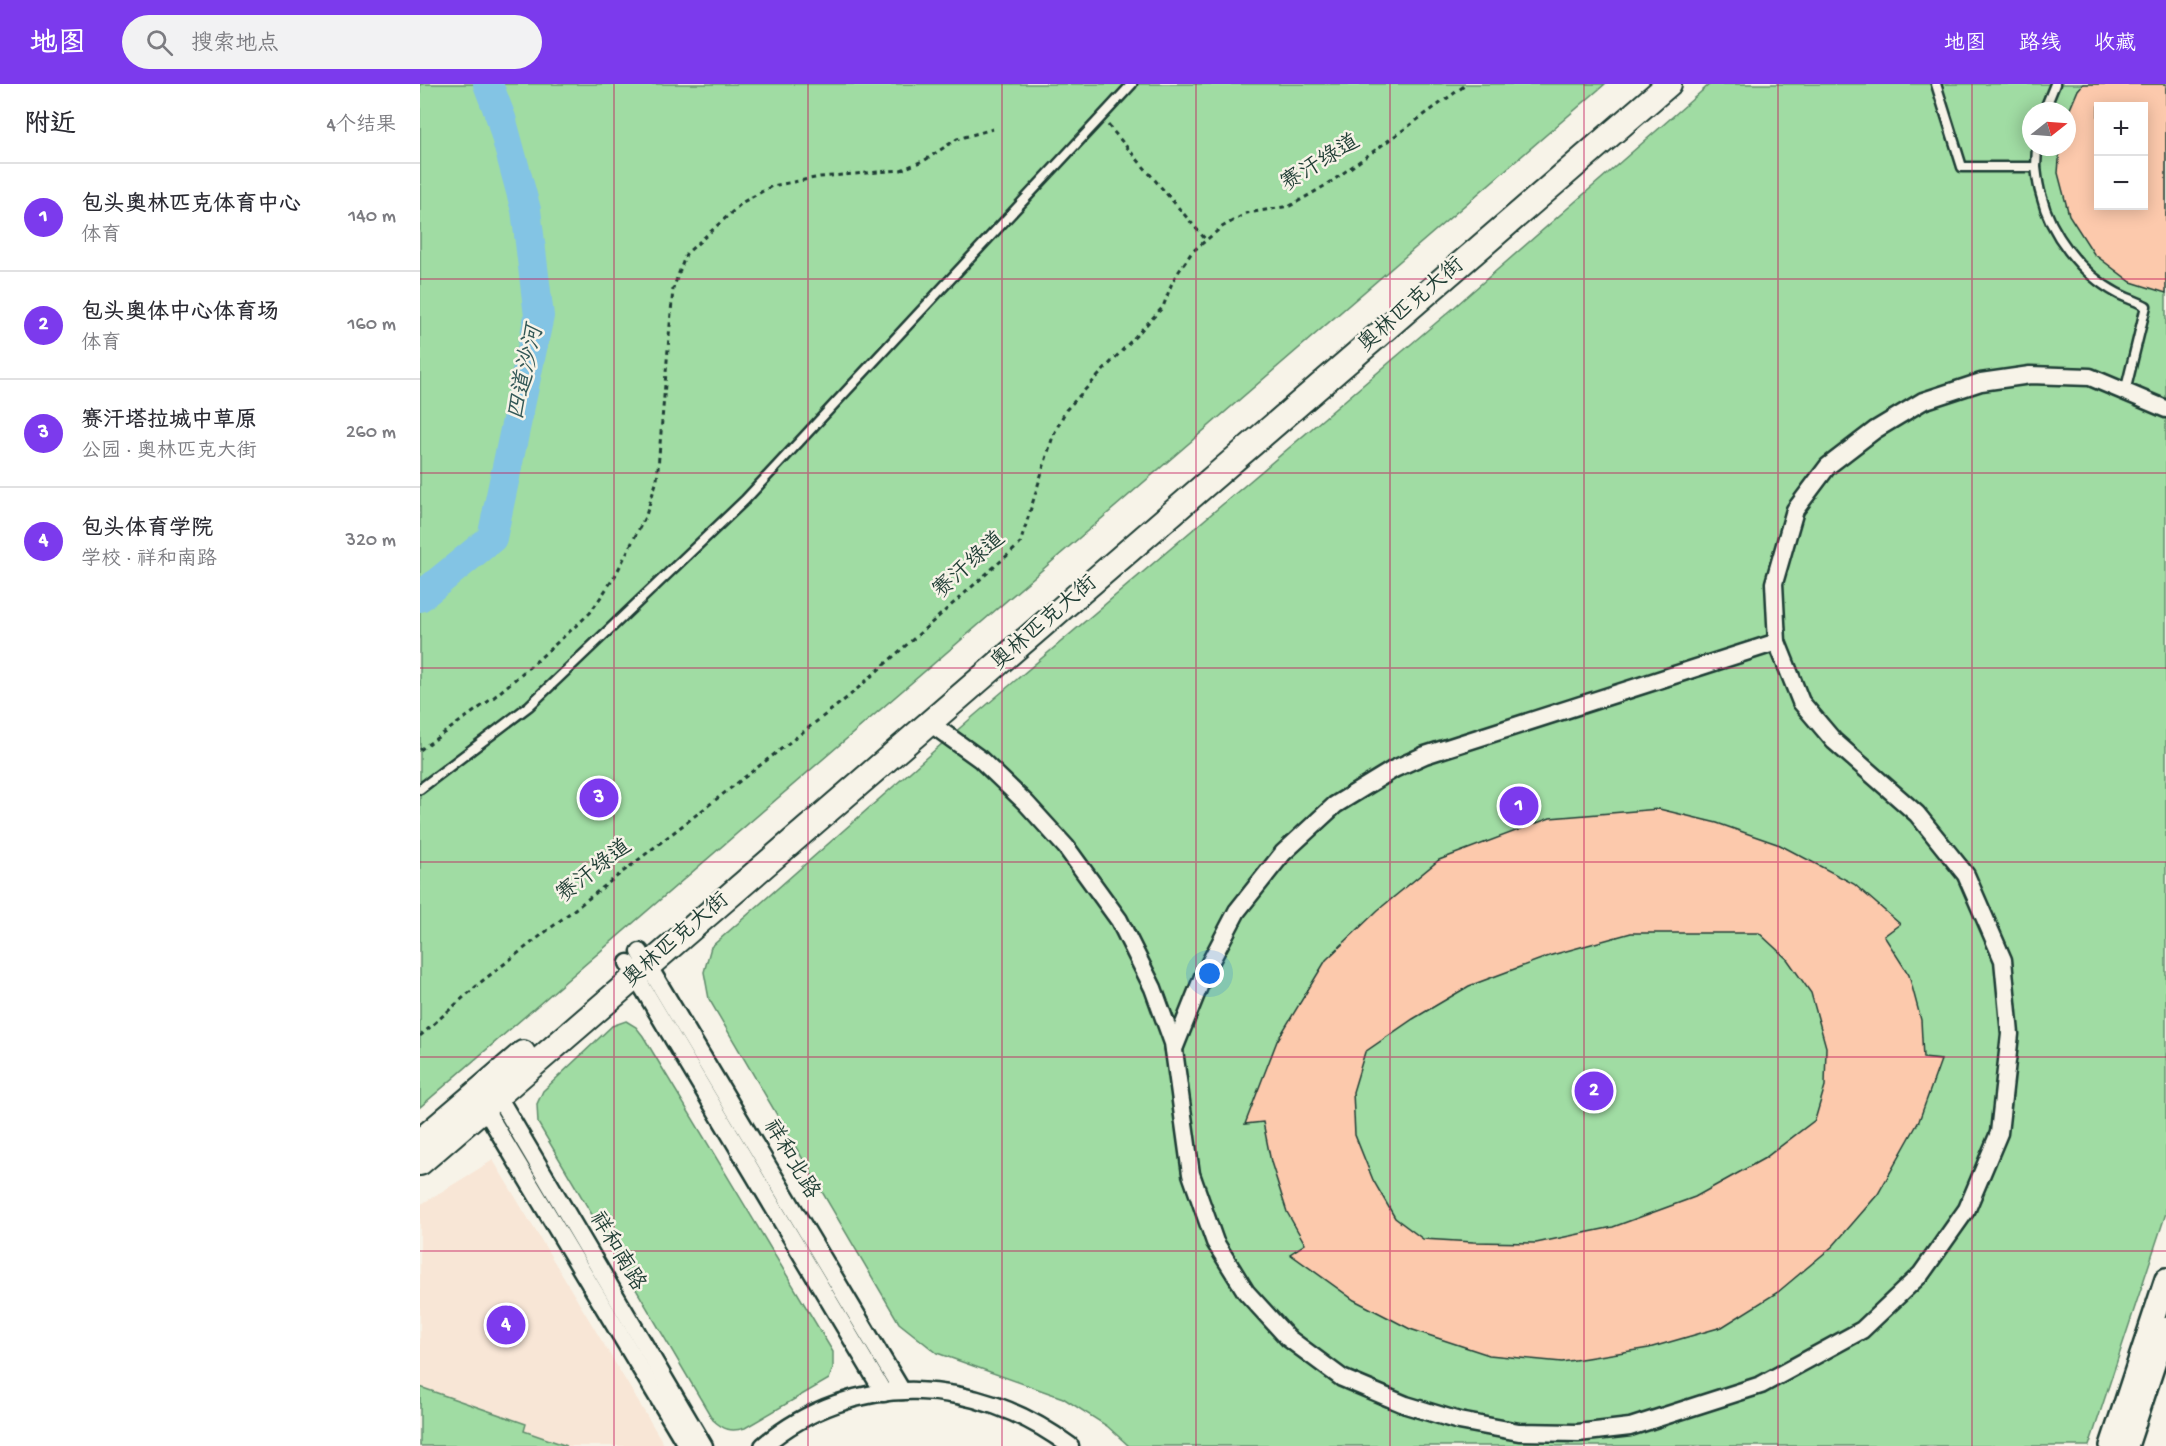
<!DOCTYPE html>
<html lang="zh">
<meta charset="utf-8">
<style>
body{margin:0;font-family:"Gochi Hand","LXGW WenKai TC",sans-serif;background:#f2f2f3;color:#2b2b33}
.controls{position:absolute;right:18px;top:18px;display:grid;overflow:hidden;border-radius:0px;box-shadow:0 3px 15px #0003}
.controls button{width:54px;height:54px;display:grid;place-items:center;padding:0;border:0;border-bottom:2px solid #e1e1e2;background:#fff;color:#2b2b33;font:30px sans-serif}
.compass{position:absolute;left:1602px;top:18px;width:54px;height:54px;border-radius:50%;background:#fff;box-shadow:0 3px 15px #0003;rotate:73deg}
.you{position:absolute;left:790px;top:890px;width:21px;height:21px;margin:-15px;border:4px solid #fff;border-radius:50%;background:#1a73e8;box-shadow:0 0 0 9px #1a73e833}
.badge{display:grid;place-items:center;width:39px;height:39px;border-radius:50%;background:#7c3aed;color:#fff;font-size:20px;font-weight:700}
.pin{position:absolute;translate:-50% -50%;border:3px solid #fff;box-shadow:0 2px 6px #0006}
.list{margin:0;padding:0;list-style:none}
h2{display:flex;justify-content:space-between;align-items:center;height:78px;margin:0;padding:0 24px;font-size:26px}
h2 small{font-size:20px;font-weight:400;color:#7c7c81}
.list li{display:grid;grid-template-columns:39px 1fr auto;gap:18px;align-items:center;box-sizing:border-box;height:108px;padding:0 24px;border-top:2px solid #e1e1e2}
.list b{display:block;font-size:22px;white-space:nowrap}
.list p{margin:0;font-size:20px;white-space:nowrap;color:#7c7c81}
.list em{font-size:20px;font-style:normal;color:#7c7c81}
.icon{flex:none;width:33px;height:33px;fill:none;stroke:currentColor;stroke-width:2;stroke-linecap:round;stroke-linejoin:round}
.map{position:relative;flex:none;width:1746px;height:1362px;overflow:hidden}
header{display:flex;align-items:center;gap:36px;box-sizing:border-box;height:84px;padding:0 30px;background:#7c3aed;color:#fff}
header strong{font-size:28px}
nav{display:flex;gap:33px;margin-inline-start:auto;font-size:21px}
.search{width:420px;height:54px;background:#f2f2f3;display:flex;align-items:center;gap:15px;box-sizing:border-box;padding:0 21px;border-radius:33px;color:#7c7c81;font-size:22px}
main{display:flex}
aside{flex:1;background:#fff}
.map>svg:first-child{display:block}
.built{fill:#f8e6d6}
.green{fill:#a0dca3;stroke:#608c6c;stroke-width:1.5;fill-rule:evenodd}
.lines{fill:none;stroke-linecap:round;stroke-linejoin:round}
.river{stroke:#83c4e4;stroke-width:30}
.building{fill:#fcc9ac;stroke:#1f3d34;stroke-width:1.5;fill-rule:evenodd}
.service-casing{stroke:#1f3d34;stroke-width:13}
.minor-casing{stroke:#1f3d34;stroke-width:21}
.tertiary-casing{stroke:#1f3d34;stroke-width:26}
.secondary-casing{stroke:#1f3d34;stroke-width:28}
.path{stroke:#1f3d34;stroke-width:3;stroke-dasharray:4.5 4.5;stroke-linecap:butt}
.service{stroke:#f7f3e8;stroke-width:8}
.minor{stroke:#f7f3e8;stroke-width:16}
.tertiary{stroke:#f7f3e8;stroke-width:21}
.secondary{stroke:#f7f3e8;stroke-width:24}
.grid{fill:none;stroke:#c2185b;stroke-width:1.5;stroke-opacity:0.55}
.labels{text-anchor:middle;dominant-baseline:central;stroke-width:5;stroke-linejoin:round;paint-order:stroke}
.street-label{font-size:22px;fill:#1f3d34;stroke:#f7f3e8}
.water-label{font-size:24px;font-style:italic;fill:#335857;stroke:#f7f3e8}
</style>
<header>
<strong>地图</strong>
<div class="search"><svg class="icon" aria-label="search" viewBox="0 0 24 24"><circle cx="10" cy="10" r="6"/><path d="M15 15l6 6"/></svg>搜索地点</div>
<nav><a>地图</a><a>路线</a><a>收藏</a></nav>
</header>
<main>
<aside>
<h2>附近<small>4个结果</small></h2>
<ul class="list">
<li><span class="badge">1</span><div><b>包头奥林匹克体育中心</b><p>体育</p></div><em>140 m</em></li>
<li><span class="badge">2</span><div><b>包头奥体中心体育场</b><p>体育</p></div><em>160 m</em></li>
<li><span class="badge">3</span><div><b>赛汗塔拉城中草原</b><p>公园 · 奥林匹克大街</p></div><em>260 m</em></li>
<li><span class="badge">4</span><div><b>包头体育学院</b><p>学校 · 祥和南路</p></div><em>320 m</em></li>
</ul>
</aside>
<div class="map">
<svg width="1746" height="1362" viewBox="0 0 1746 1362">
<rect width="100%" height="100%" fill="#f7f3e8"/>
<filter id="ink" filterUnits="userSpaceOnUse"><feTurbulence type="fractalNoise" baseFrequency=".0167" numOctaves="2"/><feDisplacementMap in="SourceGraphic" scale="12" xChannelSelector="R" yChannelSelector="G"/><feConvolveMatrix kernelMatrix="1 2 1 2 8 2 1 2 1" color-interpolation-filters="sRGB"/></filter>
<g filter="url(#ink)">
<polygon class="built" points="73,1076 245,1362 0,1362 0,1121"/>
<g class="green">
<polygon points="0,0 1185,0 0,1023"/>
<path d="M1290 0H1746V1129L1669 1362H709L687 1342 643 1314 517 1269 479 1239 289 915 284 888 291 863 549 636 1030 227ZM1678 22H1724V122H1678ZM1611 27H1647V63H1611Z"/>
<path d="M206 937 216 943 223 952 413 1268V1284L409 1295 325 1344C311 1348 304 1346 293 1336L118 1039 117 1020 123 1007 192 942Z"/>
<polygon points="0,1303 106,1340 104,1347 147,1362 0,1362"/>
</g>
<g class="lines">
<polyline class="river" points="0,513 72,454 119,232 106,126 81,34 68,0"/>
</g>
<g class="building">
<path d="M1663 0H1746V209L1711 198 1674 170 1649 131 1638 89 1640 63H1647V32L1658 6ZM1678 22H1724V122H1678Z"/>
<path d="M1239 725 1297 739 1360 761 1434 800 1480 840 1464 852 1489 891 1501 936 1503 974 1521 976 1499 1037 1458 1110 1413 1162 1358 1208 1302 1243 1229 1264 1142 1278 1069 1271 990 1245 934 1216 870 1170 885 1160 867 1128 851 1078 843 1038 825 1040 857 957 906 876 958 826 1019 776 1130 734ZM1211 849H1339L1367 875 1391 909 1406 963 1405 1002 1395 1036 1345 1074 1275 1113 1193 1143 1116 1159 1053 1158 1003 1155 975 1134 953 1096 935 1051 933 1008 945 968 993 935 1049 902 1132 871Z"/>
</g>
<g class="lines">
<defs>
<g id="service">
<polyline points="1516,0 1542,83 1616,83 1617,63"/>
<polyline points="1624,27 1635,0"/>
<path d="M1616 83C1617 92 1618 102 1621 111 1630 149 1661 190 1697 209 1706 214 1717 217 1726 222L1705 308"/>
<polyline points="0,705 109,622 325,416 712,0"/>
</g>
<g id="minor">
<polyline points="510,639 560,675 606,719 646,763 699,836 733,904 753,959 771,1090 795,1158 826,1208 868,1254 922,1294 986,1321 1039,1337 1099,1348 1158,1349 1210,1343 1341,1301 1442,1246 1501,1190 1547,1125 1579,1049 1590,950 1583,876 1546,791 1497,730 1414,657 1381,618 1357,558 1354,499 1375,426 1408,382 1455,346 1503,317 1561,298 1610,291 1670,293 1746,325"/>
<polyline points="220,868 482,1307"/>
<polyline points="208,879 464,1309"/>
<polyline points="754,965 784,890 817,827 863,769 915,721 974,685 1005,671 1357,558"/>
<polyline points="73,1004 284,1362"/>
<polyline points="59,1015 267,1362"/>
<path d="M343 1362C434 1285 557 1292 650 1362"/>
</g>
<g id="tertiary">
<polyline points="1691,1362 1746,1195"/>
<polyline points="1707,1362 1746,1244"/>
</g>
<g id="secondary">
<polyline points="0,1057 103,969"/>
<polyline points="0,1079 1249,0"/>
</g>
</defs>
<use href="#service" class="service-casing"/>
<use href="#minor" class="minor-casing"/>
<use href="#tertiary" class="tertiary-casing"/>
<use href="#secondary" class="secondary-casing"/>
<g class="path">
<polyline points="688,41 786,156"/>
<polyline points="0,666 73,614 120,574 170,529 195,492 226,431 237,396 253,205 266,170 323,118 352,102 400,93 481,86 505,76 537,55 573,45"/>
<polyline points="0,952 61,898 428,613 600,460 633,352 646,326 743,223 753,196 772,168 802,143 827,129 870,122 908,100 1047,0"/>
</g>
<use href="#service" class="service"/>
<use href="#minor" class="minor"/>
<use href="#tertiary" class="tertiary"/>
<use href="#secondary" class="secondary"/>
</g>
</g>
<path class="grid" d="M194 0V1362M388 0V1362M582 0V1362M776 0V1362M970 0V1362M1164 0V1362M1358 0V1362M1552 0V1362M0 195H1746M0 389H1746M0 584H1746M0 778H1746M0 973H1746M0 1167H1746"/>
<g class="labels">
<g class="street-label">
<text transform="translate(901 80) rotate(-32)">赛汗绿道</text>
<text transform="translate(992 222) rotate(-41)">奥林匹克大街</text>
<text transform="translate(550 482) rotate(-42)">赛汗绿道</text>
<text transform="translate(625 540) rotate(-41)">奥林匹克大街</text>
<text transform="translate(175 788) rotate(-38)">赛汗绿道</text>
<text transform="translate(257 857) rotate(-41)">奥林匹克大街</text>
<text transform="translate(370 1076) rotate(59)">祥和北路</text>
<text transform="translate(196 1168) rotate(59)">祥和南路</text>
</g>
<g class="water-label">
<text transform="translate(107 289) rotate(-78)">四道沙河</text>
</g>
</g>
</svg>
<div class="controls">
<button>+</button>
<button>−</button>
</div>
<svg class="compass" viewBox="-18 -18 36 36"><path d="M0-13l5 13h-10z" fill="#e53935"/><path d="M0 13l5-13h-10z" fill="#7c7c81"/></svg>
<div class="you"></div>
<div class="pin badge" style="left:1099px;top:722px">1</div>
<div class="pin badge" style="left:1174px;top:1007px">2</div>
<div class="pin badge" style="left:179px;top:714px">3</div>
<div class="pin badge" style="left:86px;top:1241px">4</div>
</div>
</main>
